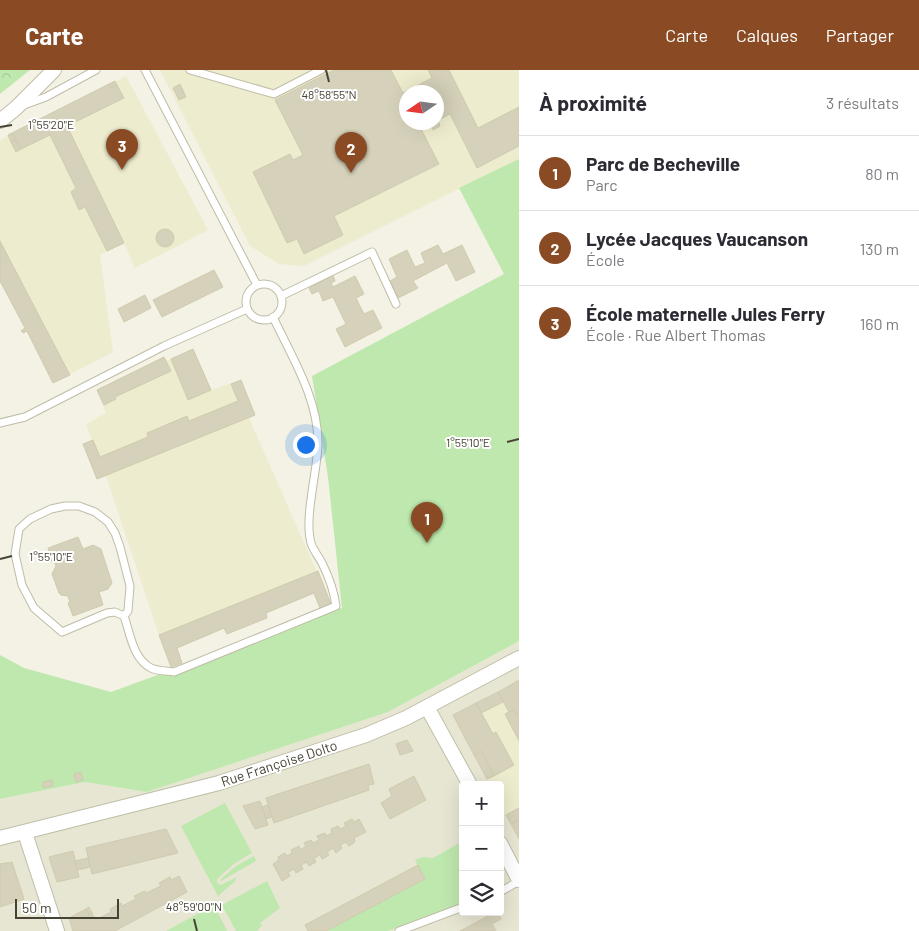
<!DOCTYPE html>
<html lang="fr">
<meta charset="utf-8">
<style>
body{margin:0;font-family:Barlow,sans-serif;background:#f7f7f7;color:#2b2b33}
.controls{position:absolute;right:15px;bottom:15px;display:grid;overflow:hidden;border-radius:5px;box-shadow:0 5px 20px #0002}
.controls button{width:45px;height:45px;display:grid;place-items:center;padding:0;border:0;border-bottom:1px solid #e1e1e2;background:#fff;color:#2b2b33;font:25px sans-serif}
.compass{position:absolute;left:399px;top:15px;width:45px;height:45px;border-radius:50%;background:#fff;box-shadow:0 5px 20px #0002;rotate:257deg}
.scale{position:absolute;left:15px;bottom:12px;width:104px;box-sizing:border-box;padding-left:5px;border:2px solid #464334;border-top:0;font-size:14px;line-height:18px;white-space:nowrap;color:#464334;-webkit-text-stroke:4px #fff;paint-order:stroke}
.you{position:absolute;left:305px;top:374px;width:18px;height:18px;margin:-12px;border:4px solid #fff;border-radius:50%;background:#1a73e8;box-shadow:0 0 0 8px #1a73e833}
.badge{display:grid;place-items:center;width:32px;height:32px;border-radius:50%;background:#8a4a23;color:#fff;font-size:16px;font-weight:700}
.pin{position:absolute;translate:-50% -41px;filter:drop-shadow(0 1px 2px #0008)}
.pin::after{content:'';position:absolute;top:26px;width:18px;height:15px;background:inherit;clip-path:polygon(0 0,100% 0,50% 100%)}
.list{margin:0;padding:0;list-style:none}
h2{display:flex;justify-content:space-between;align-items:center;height:65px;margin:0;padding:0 20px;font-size:21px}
h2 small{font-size:16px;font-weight:400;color:#7c7c81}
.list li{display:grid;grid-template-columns:32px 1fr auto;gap:15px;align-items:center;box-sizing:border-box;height:75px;padding:0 20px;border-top:1px solid #e1e1e2}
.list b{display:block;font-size:19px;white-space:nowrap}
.list p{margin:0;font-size:16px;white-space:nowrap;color:#7c7c81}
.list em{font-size:16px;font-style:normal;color:#7c7c81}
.icon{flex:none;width:28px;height:28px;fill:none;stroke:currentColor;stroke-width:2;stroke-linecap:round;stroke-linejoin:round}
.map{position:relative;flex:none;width:519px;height:861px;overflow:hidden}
header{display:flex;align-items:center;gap:30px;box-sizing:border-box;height:70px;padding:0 25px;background:#8a4a23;color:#fff}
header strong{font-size:24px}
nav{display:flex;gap:28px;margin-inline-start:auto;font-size:18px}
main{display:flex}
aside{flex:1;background:#fff}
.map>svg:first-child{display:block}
.residential{fill:#e7e6d3;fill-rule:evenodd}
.education{fill:#edecce;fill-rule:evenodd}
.green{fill:#bee8ad}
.forest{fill:url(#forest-crowns)}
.building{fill:#d5d1ba;stroke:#d0cbad}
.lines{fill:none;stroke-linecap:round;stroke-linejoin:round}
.lane-casing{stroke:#bfbda7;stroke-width:9}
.street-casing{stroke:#bfbda7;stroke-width:16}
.lane{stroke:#fff;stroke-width:7}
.street{stroke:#fff;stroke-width:14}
.ticks{fill:none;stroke:#464334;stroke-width:2}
.labels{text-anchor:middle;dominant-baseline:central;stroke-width:4;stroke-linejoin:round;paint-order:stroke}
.street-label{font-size:14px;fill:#464334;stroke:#fff}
.ticks-label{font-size:12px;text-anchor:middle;fill:#464334;stroke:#fff;stroke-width:4;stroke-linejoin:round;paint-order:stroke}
</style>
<header>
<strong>Carte</strong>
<nav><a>Carte</a><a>Calques</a><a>Partager</a></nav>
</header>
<main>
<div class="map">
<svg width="519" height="861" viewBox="0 0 519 861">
<defs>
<pattern id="forest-crowns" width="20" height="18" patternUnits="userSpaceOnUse" patternTransform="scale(1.25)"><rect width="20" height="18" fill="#bee8ad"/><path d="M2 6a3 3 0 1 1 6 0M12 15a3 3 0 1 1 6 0" fill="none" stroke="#a5c895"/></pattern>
</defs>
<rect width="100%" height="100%" fill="#f3f2e5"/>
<path class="residential" d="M519 571V861H0V729L85 712 147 722 388 642ZM463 715H500V842H463Z"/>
<g class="education">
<path d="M160 0H519V89L304 196 279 194 250 176ZM407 22H437V52H407Z"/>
<polygon points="126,6 208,160 135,198 124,173 100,185 113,282 53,313 27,262 23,263 21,261 25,258 0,211 0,70"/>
<polygon points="193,279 211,320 241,310 255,345 249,348 331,534 320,538 313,523 266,543 267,548 227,564 224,559 177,578 182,593 171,597 159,565 106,406 97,409 83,374 92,370 86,354 106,343 97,320 164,287 166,291"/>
<polygon points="519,610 519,769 500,734 500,715 490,715 453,645"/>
</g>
<g class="green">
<polygon points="519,89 519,571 388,642 147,722 85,712 0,729 0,585 24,598 111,622 342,538 328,407 312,306 504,204 459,118"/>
<polygon points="225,733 252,783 235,793 217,809 217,813 221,815 237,807 234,812 218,826 181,756"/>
<polygon points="463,771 463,835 388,861 326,861 425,809 415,790 423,787 433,788"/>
<polygon points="254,786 256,791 221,811 220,810 236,796"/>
<polygon points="267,811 280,838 260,853 262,855 257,861 236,861 222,835"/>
<polygon points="214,835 227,861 166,861"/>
</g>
<polygon class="forest" points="0,0 30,0 0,24"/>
<g class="building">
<polygon points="334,0 391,0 403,23 432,8 428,0 449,0 478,58 519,37 519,76 477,98 450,44 437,51 437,22 407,22 407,52 433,52 421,59 439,94 334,146 343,165 304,184 297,169 287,173 253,102 290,84 293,90 303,85 275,30"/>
<polygon points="115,11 117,15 111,18 109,14"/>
<polygon points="109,14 111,18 117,15 124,28 67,56 124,173 107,181 85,137 79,140 71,122 76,118 50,65 21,79 12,63"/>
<polygon points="180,14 186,27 179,30 173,18"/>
<polygon points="438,50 440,56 433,60 430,54 437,52"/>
<polygon points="12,63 16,70 11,72 8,65"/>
<polygon points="16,70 21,79 16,82 11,72"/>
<circle cx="165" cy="168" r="9"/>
<polygon points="0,171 70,305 53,313 27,261 23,263 21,261 25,258 0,211"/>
<polygon points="438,175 443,184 462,175 475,202 456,211 447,193 413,211 418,218 398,228 390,211 397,207 389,189 407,180 415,197 425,193 421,183"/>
<polygon points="214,200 223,217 162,247 153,230"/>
<polygon points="333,205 335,211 331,213 333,217 355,206 364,224 356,228 364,244 373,240 382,258 345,277 336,259 346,254 333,227 323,231 319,221 312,224 309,218"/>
<polygon points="145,225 151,238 124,252 118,239"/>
<polygon points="193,279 211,320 188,330 171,289"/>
<polygon points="164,287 171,301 115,327 116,329 104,335 97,320"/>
<polygon points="241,310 255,345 97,409 83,374 93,370 100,387 148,367 147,363 187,346 189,351 238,331 231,314"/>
<polygon points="78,467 83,479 93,475 101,479 112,513 108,519 99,522 103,535 73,546 68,533 70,532 68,526 61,525 59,523 52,504 56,496 54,491 52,492 48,478"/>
<polygon points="318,501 331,534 320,538 314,523 266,543 267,548 227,564 224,558 177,578 182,593 171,597 159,565"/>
<polygon points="519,610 519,646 518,647 514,640 509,642 498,622"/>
<polygon points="498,622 503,632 481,643 476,633"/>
<polygon points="476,633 493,664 496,662 514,695 494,706 481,681 474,685 453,645"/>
<polygon points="514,640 518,647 519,646 519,671 505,644"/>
<polygon points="407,670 413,681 400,685 396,674"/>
<polygon points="481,681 494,706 487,709 474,685"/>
<polygon points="369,694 374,714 368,715 369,720 274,753 266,728"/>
<polygon points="81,702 83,710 76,712 74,704"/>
<polygon points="414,706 426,730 390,749 381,733 392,726 389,719"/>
<polygon points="52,710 53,716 43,718 43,712"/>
<polygon points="260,731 268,755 255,759 243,736"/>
<polygon points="268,735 272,747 266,749 262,737"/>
<polygon points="519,738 519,753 518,750 511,754 506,745"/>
<polygon points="352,749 354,752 359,749 366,762 354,768 355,772 349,776 346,772 340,775 342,778 336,783 333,778 327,782 329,785 322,789 320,785 314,788 316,792 309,796 307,792 301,795 303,799 296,803 294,799 288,802 290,806 282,811 273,794 279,790 278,787 285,783 287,786 292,783 291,780 299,776 300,780 306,776 304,773 311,770 313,773 319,770 317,766 325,763 326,766 332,763 331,759 338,756 340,759 346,756 344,753"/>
<polygon points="518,750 519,753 519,769 511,754"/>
<polygon points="166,759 178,783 92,804 86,778"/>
<polygon points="73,781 79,807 57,812 49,787"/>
<polygon points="88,788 90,797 78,800 75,791"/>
<polygon points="12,792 24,829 0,837 0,794"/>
<polygon points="418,795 425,809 326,861 308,861 305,855"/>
<polygon points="179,806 187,822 115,861 73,861 69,848 86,839 91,849 94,847 96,850 111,842 110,839 121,833 122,836 136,829 134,826 145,821 146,823 161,816 159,813 170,807 171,810"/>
<polygon points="89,837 94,847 91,849 86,839"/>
<polygon points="489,842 498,842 501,849 492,854 496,861 460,861 488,846 487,844"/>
</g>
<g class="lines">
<defs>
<g id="lane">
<polyline points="145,0 257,215"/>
<polyline points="190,0 274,24 321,0"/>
<polyline points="24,35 46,27 96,0"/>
<circle cx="264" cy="232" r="18"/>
<polyline points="281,226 372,182 396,234"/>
<polyline points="0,353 25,347 164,276 247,239"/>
<path d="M124 546 128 541 130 516 120 477 115 463 108 452 95 442 79 436H65L51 439 30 449 19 459 15 484 22 515 34 538 62 562 107 543 115 542 124 546C130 563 133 589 151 598 157 601 167 601 174 602L336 536C334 521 329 507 322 493 319 487 313 480 311 473 304 448 317 403 318 375 319 330 292 287 273 247"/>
<polyline points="500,822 519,811"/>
<polyline points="399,861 463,837"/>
</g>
<g id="street">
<polyline points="0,51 16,38 54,0"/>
<polyline points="427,637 470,715"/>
<polyline points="25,763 57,861"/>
<polyline points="0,768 219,713 366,665 406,648 519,588"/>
<polyline points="500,773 519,810"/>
</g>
</defs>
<use href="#lane" class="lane-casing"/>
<use href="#street" class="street-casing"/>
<use href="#lane" class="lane"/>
<use href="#street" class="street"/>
</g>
<path class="ticks" d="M326 0 329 12M0 57 12 55M507 372 519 369M0 489 12 486M194 849 197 861"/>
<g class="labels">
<g class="street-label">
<text transform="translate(279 693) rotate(-18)">Rue Françoise Dolto</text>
</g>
</g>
<g class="ticks-label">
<text x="329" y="29">48°58'55"N</text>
<text x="51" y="59">1°55'20"E</text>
<text x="468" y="377">1°55'10"E</text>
<text x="51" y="491">1°55'10"E</text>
<text x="194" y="841">48°59'00"N</text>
</g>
</svg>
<div class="controls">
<button>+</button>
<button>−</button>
<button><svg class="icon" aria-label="layers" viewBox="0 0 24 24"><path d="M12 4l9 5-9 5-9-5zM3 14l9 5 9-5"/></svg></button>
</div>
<svg class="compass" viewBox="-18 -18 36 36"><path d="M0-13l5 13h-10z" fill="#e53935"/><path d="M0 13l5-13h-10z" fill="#7c7c81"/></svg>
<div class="scale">50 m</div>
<div class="you"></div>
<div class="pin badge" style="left:427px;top:473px">1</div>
<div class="pin badge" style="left:351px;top:103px">2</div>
<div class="pin badge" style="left:122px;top:100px">3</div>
</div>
<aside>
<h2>À proximité<small>3 résultats</small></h2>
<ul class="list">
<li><span class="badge">1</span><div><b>Parc de Becheville</b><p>Parc</p></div><em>80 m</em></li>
<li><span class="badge">2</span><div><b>Lycée Jacques Vaucanson</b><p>École</p></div><em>130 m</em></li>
<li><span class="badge">3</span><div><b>École maternelle Jules Ferry</b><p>École · Rue Albert Thomas</p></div><em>160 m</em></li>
</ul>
</aside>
</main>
